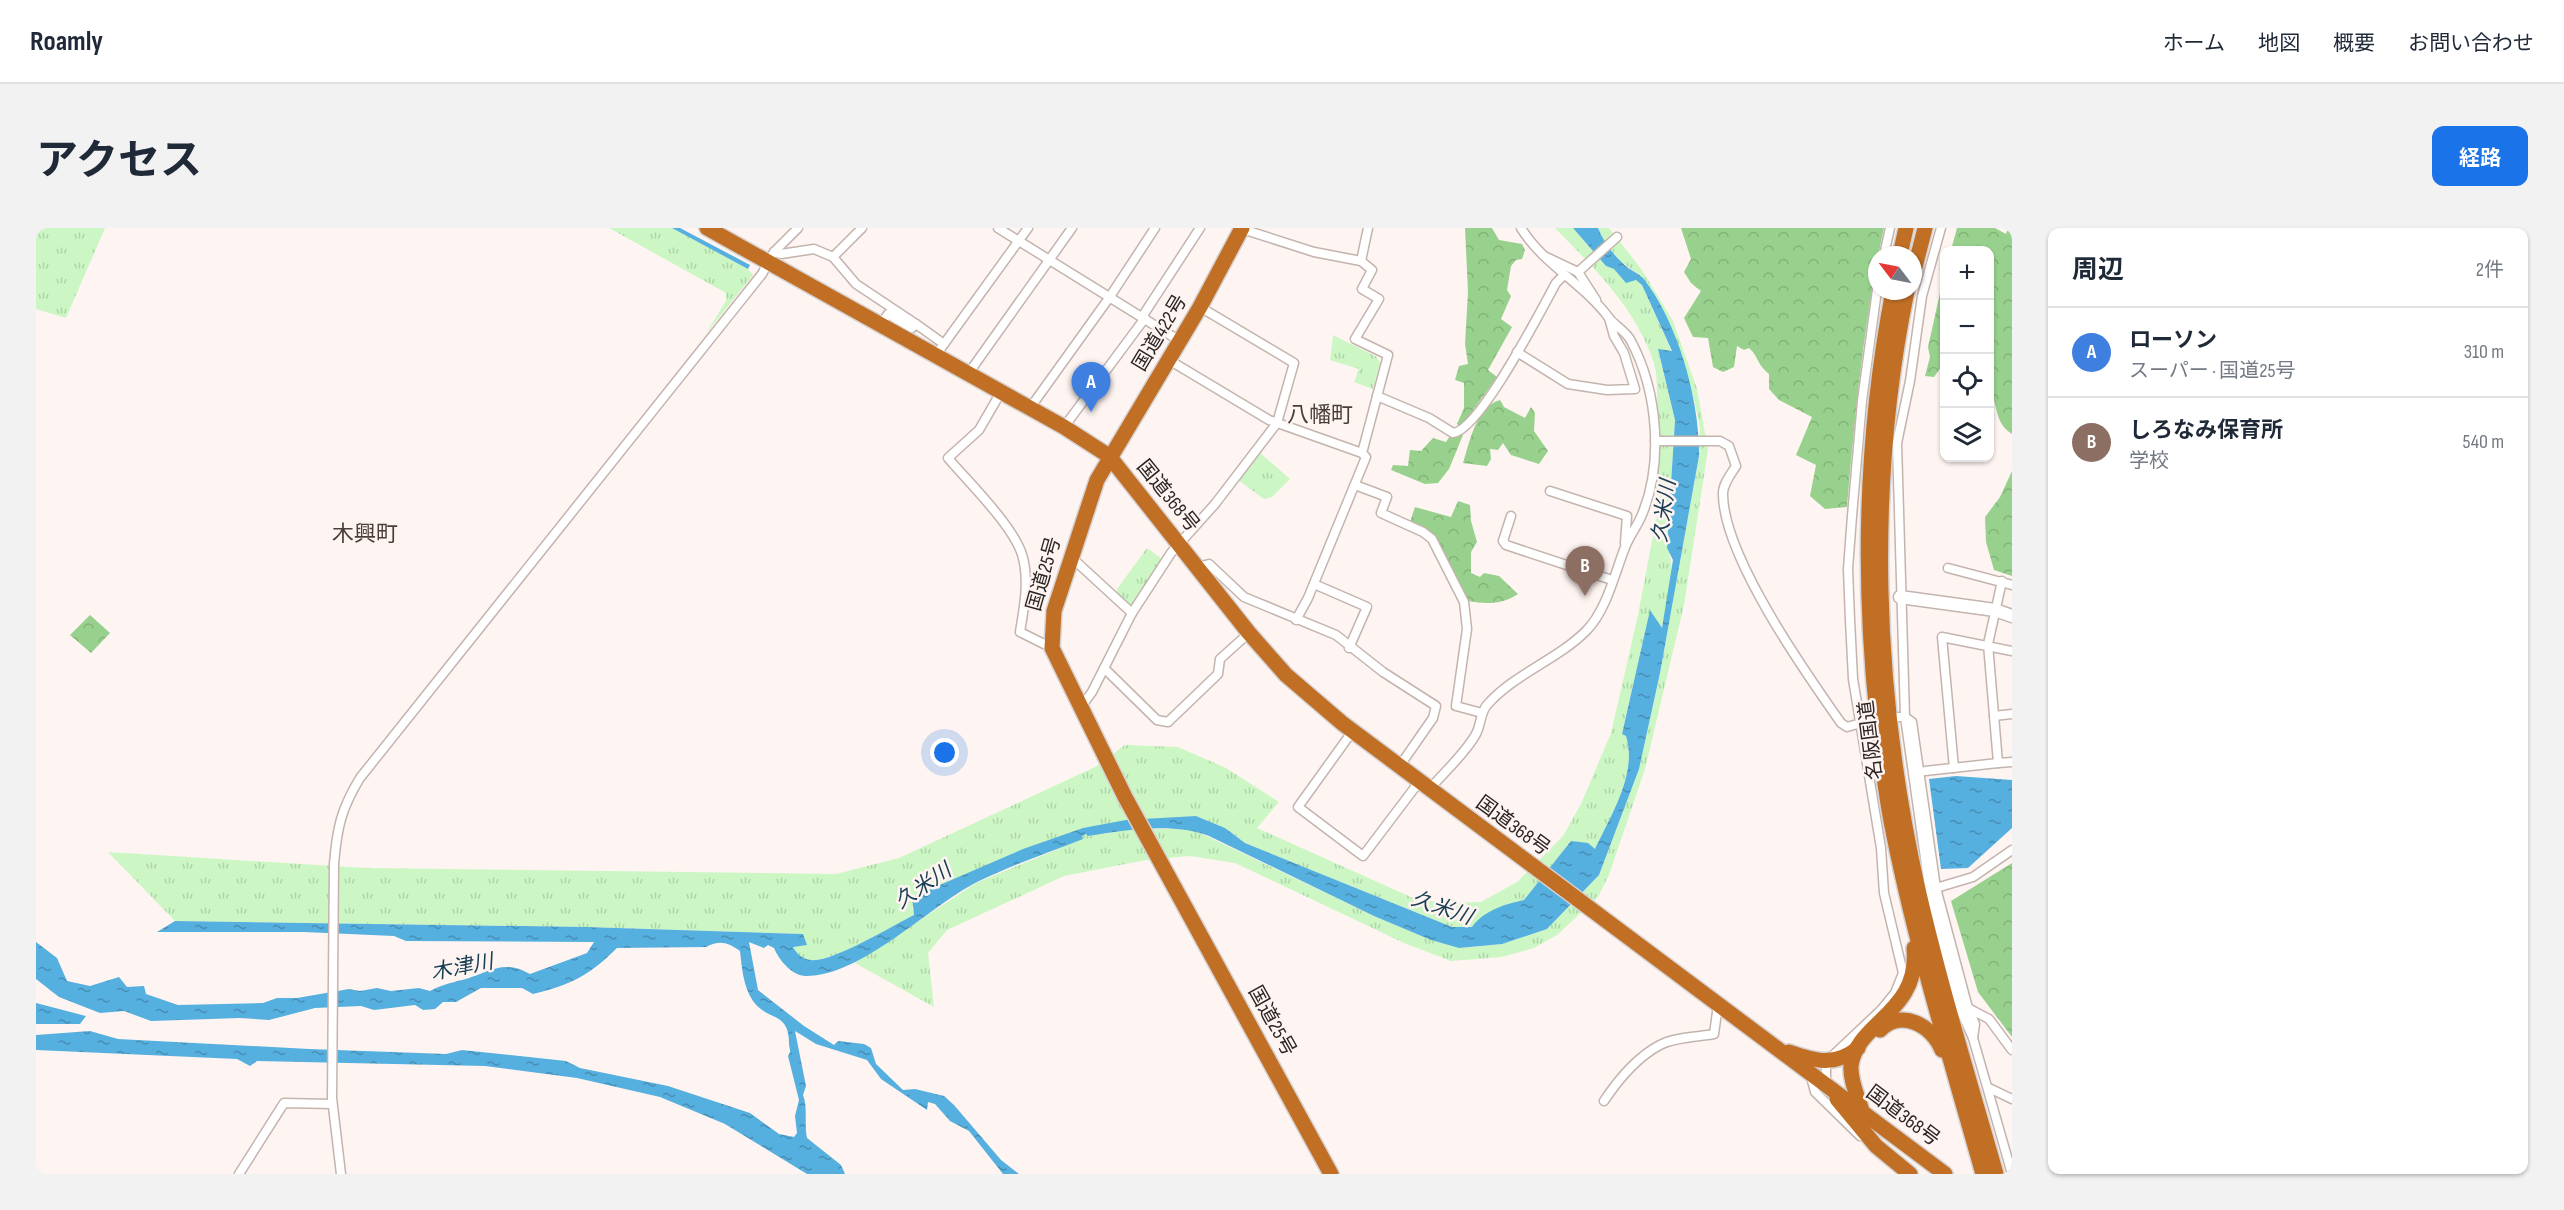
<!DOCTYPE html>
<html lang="ja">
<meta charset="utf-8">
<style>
body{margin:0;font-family:"Sofia Sans Condensed","Noto Sans JP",sans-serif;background:#f2f2f3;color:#1f2937}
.controls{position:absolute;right:18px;top:18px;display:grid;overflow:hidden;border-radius:12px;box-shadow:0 2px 4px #0004}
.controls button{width:54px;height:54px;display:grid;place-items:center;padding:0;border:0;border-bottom:2px solid #e0e1e3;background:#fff;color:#1f2937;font:30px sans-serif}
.compass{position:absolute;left:1832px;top:18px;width:54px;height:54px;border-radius:50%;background:#fff;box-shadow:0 2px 4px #0004;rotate:302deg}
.you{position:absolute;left:909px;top:525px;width:21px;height:21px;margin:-15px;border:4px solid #fff;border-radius:50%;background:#1a73e8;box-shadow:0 0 0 9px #1a73e833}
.badge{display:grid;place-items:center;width:39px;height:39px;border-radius:50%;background:#1a73e8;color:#fff;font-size:20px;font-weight:700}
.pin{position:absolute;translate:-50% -50px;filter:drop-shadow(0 2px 3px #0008)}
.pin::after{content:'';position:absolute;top:32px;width:21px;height:18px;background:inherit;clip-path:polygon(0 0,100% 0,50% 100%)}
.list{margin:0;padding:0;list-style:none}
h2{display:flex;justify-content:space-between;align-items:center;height:78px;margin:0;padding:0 24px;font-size:26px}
h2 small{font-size:20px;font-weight:400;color:#747a83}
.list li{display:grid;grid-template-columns:39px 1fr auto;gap:18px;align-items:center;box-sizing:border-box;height:90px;padding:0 24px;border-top:2px solid #e0e1e3}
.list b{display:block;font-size:22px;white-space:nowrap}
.list p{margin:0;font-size:20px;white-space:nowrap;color:#747a83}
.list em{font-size:20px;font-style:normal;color:#747a83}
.icon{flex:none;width:33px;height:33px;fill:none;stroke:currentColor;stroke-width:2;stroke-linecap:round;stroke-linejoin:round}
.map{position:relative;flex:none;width:1976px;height:946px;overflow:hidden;border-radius:12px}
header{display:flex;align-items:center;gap:36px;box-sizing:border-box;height:84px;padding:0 30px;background:#fff;border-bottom:2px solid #e0e1e3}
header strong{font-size:28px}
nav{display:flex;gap:33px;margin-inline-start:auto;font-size:21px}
.intro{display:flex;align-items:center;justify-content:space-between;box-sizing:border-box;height:144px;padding:0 36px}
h1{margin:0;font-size:42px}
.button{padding:15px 27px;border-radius:12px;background:#1a73e8;color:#fff;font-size:21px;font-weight:700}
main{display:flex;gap:36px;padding:0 36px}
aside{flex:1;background:#fff;border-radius:12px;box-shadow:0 2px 4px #0004}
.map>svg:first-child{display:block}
.grass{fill:url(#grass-tufts)}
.forest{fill:url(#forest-crowns)}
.water{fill:url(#water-ripples)}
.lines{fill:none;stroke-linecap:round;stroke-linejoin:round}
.street-casing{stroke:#c4b4ae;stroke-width:11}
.secondary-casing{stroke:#c4b4ae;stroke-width:15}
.highway-casing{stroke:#d5d3d3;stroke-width:18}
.street{stroke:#fff;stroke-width:8}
.secondary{stroke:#fff;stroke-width:12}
.highway{stroke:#c26f26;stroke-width:15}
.labels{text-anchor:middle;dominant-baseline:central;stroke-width:5;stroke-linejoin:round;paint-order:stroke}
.street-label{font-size:20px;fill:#2b2523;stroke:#fef4f1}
.water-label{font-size:21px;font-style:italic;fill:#183e53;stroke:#fef4f1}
.quarter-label{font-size:22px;fill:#4b3e3a;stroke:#fef4f1}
</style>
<header>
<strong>Roamly</strong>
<nav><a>ホーム</a><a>地図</a><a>概要</a><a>お問い合わせ</a></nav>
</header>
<div class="intro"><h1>アクセス</h1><a class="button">経路</a></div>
<main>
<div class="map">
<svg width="1976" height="946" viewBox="0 0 1976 946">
<defs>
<pattern id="grass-tufts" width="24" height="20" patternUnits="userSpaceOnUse" patternTransform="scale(1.5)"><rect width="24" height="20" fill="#ccf7c4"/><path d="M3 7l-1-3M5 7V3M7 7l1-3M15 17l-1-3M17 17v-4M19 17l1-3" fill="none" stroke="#afd4a8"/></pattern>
<pattern id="forest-crowns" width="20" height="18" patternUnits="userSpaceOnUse" patternTransform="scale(1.5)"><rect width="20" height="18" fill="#98d18d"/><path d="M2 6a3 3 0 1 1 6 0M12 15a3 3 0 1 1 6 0" fill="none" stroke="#83b379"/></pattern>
<pattern id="water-ripples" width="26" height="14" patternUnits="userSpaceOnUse" patternTransform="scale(1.5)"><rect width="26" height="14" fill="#55afdf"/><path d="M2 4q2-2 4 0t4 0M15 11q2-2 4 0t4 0" fill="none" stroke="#478eb4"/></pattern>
</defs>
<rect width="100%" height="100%" fill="#fef4f1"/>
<g class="grass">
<polygon points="0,0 69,0 30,90 0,81"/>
<polygon points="573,0 636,0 712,41 717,47 669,107 690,73 690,65"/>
<path d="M1519 0H1537L1570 38 1578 41 1590 54 1600 51 1606 57 1636 124 1622 122 1639 192 1631 320C1642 343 1630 376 1626 401L1614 383 1586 505 1590 507C1602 545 1574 589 1559 622L1535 613 1488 672 1475 675 1436 699H1416L1209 615 1189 600 1160 588 1047 600 876 679 878 687C857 698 795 735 774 732 765 731 761 726 757 718L770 717 766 706 550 699 139 693 72 624 329 640 800 646 863 630 1061 538 1089 517 1142 519 1190 540 1243 574 1221 600 1377 670 1408 675 1445 674 1481 654 1527 608 1545 576 1575 505 1602 387 1623 276C1615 250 1623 222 1621 195 1620 176 1623 153 1618 135 1599 79 1559 41 1519 0Z"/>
<polygon points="1562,0 1573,0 1606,42 1637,93 1661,161 1672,222 1648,377 1609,541 1573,647 1562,669 1521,707 1498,720 1466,729 1415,733 1368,715 1199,635 1154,628 1110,632 1028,648 911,702 892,725 898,779 819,735 940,655 1046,611 1046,608 1051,605 1052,608 1092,602 1154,600 1338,688 1395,712 1423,720 1466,716 1511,701 1563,647 1603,541 1624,445 1663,228 1664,200 1657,167 1606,49 1585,34 1566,11"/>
<polygon points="1297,107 1341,129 1344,135 1337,161 1318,154 1323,141 1294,132"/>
<polygon points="1223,224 1254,251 1236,269 1228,271 1202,252"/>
<polygon points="1111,320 1126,331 1094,379 1081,366 1081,361"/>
</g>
<g class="forest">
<polygon points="1429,0 1456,0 1463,12 1486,16 1489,22 1486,31 1480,32 1475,38 1471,62 1475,68 1465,91 1476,99 1452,142 1461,149 1425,199 1421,196 1428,180 1428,155 1419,152 1423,138 1432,136 1429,116 1432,64"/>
<path d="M1645 0H1848C1828 91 1819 185 1811 279L1789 281 1774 268 1780 237 1760 227 1776 189 1743 172 1733 161V146C1720 135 1723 129 1713 120L1708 122 1701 118 1698 139 1687 144 1677 139 1672 110 1657 109 1648 90 1665 63 1655 55 1648 44 1655 31Z"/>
<path d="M1921 0H1959L1970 6 1972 0H1976V206C1958 195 1962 176 1954 161V22H1915Z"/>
<polygon points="1908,47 1908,135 1898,149 1889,148 1894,129 1892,119"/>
<path d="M1464 172 1468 179 1489 190 1495 179 1499 185 1498 203 1512 223 1503 236 1475 227 1467 215 1462 222 1454 221 1455 231 1451 238 1427 235C1434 213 1440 179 1464 172Z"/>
<polygon points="1427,207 1413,241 1402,255 1389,256 1355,242 1357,237 1372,238 1374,222 1385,223 1397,210 1410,214 1414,208"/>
<polygon points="1976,243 1976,348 1958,342 1950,314 1949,289 1964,269"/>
<path d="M1422 273 1434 277 1435 293 1441 314 1435 324V345L1444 349 1448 345 1463 348 1482 366C1466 377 1450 376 1432 373L1399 309 1374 294 1379 279 1415 289Z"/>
<polygon points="54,387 74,405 55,425 34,407"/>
<polygon points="1976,635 1976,809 1942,764 1915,673"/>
</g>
<g class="water">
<polygon points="636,0 644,0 714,37 712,41"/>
<path d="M1537 0H1562C1568 15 1579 29 1592 40 1597 43 1603 46 1607 50 1642 94 1664 173 1663 228L1624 445 1603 541 1563 647 1511 701 1466 716 1423 720 1395 712 1338 688 1173 608C1138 594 1090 602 1052 608L1050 606 1046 608 1047 611C1012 625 975 637 941 654 892 679 826 748 770 748 756 748 743 732 738 720L732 717 728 720 713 714 722 762 768 798 798 817 802 813 828 816 835 820 840 836 867 862 879 861 908 868 918 877 965 932 983 946H967L933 903 914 893 899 876 892 874 891 882 845 851 831 832 780 816 759 803 770 858 767 867C772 879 768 896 771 910L805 937 809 946H771L689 896 624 869 541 850 449 838 221 833 214 838 201 831 0 822V807L54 803 82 811 273 821 410 826 426 822 530 833 544 840 632 858 714 885 743 906 758 909 761 905 759 888 763 872 752 828C756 822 753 822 753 815 753 783 731 793 717 773 707 758 706 740 704 723 691 714 684 712 670 719L581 720C554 747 535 757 497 766L486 760H445L420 774H407L399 781 387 782 379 777 338 782 325 778 279 780 233 792 204 790 115 793 88 783 64 785 23 769 0 751V714L21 730 31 753 54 758 83 749 91 759 108 758 110 766 142 777 227 775 241 770H261L313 761 324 763 341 760 355 763 383 760 394 763C405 757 414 755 426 752 452 745 467 730 494 746L551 725 558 714 370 713 358 708 268 704H121L139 693 550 699 767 706 771 717 757 719C761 726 766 731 775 732 795 735 856 698 878 687L876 669 987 621 1047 600 1090 592 1160 588 1189 600 1209 615 1416 699H1436C1447 683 1469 676 1488 672L1535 613 1552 615 1559 621C1574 589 1602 545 1590 508L1586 506 1614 382 1626 400 1637 332 1631 320 1639 192 1622 121 1636 123 1606 57 1600 52 1590 55 1578 41 1570 38Z"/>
<polygon points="1920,548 1976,552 1976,600 1932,640 1905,641 1893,551"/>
<polygon points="0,775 50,788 44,796 0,796"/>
</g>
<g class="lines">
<defs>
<g id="street">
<polyline points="826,0 797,29 820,56 880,96 876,100 852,86 844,97"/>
<polyline points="962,0 1144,113"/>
<polyline points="1203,0 1278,24 1325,33 1336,42 1326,61 1343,71 1319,111 1352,127 1326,225 1330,229 1272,370 1260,392"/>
<polyline points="1905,0 1886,68 1874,153 1861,215 1869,489 1894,665 1925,783 1937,810 1976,946"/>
<polyline points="738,24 745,26 778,21 797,29"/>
<polyline points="1848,27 1854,0"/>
<polyline points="1508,28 1542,44 1560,72"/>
<polyline points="1325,33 1332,0"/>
<polyline points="1542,44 1581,9"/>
<polyline points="1106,89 1164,0"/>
<polyline points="880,96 908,116"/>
<polyline points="1481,124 1532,156 1571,162 1599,161 1588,125 1578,108 1573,90"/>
<polyline points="900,127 992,0"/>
<polyline points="1133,132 1233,192 1326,225"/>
<polyline points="932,146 1036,0"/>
<path d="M965 164 943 202 912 230C933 255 980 300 987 330 993 354 988 380 984 404L1016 420"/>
<path d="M1341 168 1393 190 1417 205C1444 202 1505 82 1520 55L1527 48"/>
<polyline points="994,180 1073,70 1119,0"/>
<polyline points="1028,199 1109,90"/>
<path d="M1619 213H1684L1693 218 1700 238C1695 246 1686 257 1687 267 1688 329 1769 444 1805 495L1811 499 1832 493"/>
<polyline points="1319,257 1351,269 1345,285 1387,304 1396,311 1428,374 1431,401 1420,478 1446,485"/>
<polyline points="1514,263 1591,288 1589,315"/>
<polyline points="1475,288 1467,313 1470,317 1576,352"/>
<polyline points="1035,329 1096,385"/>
<polyline points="1162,339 1173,336 1208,369 1300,407 1347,444 1400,478 1397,490 1363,539"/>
<polyline points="1912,340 1976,357"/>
<polyline points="1966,353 1952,416 1962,535 1976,534"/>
<polyline points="1278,356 1331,379 1313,420 1316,419"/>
<polyline points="1068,440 1121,492 1132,494 1182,446 1184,431 1213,405"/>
<polyline points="1045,479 1056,464 1096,385 1135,325 1179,276 1241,195 1258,135 1164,79"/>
<polyline points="1958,488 1976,486"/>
<polyline points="1862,489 1869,489 1876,494 1900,660 1932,780"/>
<polyline points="1316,504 1262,579 1327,628 1383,554"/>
<polyline points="1918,540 1906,409 1976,423"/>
<polyline points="1889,543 1962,535"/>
<path d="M1393 562C1408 544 1429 526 1440 506 1445 497 1444 485 1451 477 1478 446 1521 432 1550 403 1570 383 1578 348 1588 322 1592 310 1600 300 1605 289 1628 236 1622 164 1595 113 1590 103 1579 98 1573 90 1548 56 1508 37 1485 0"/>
<polyline points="1900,660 1937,649 1976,622"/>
<polyline points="1937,810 1939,796 1932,780 1953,791 1976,822"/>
<polyline points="1774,845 1779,864 1824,908"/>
<polyline points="1790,856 1790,834 1845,782 1859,765 1867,745 1848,665 1845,620 1817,451 1814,392 1812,341 1816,288 1826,173 1841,62"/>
<polyline points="1953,860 1976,871"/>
<path d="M1568 873C1582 852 1601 829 1624 817 1638 809 1662 809 1678 806L1682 777"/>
<polyline points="203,946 248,875 296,876"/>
<path d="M305 946 296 870 298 636C301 600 305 581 324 550L726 46 738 24 762 0"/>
</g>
<polyline id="secondary" points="1864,369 1959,382 1976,388"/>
<g id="highway">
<polyline points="671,0 1028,199 1073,228 1213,405 1250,447 1306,495 1909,946"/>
<polyline points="1206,0 1164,79 1061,252 1018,383 1016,420 1089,569 1295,946"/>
<polyline points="1864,27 1870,0"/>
<polyline points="1877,47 1889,0"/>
<path d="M1857 63C1830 203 1826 346 1841 487 1845 529 1850 572 1859 613 1882 725 1916 836 1947 946"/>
<path d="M1871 63C1831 257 1838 464 1881 657 1903 755 1933 850 1960 946"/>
<path d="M1844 802C1865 780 1897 798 1906 822"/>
<path d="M1753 824C1779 833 1799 839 1822 820"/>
<polyline points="1801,871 1840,918 1874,946"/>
<path d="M1826 883C1822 869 1814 853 1815 838 1820 794 1884 785 1878 720"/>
</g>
</defs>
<use href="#street" class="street-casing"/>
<use href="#secondary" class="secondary-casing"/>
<use href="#highway" class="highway-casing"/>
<use href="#street" class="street"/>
<use href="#secondary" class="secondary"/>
<use href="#highway" class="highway"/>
</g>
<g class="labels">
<g class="street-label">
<text transform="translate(1124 105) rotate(-59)">国道422号</text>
<text transform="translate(1132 268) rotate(51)">国道368号</text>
<text transform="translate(1008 346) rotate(-74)">国道25号</text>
<text transform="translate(1835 512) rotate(-97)">名阪国道</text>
<text transform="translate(1477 598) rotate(36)">国道368号</text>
<text transform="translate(1236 793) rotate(61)">国道25号</text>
<text transform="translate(1867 888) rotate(37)">国道368号</text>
</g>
<g class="water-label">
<text transform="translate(1628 283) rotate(-82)">久米川</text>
<text transform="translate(887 658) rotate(-34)">久米川</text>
<text transform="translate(1406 680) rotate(19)">久米川</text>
<text transform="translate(426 739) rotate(-11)">木津川</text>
</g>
<g class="quarter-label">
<text x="1284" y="187">八幡町</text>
<text x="329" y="306">木興町</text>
</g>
</g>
</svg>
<div class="controls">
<button>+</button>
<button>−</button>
<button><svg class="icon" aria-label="locate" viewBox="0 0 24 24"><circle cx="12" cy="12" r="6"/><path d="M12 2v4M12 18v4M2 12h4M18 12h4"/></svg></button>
<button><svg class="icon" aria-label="layers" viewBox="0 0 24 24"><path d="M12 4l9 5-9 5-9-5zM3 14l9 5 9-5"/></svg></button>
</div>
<svg class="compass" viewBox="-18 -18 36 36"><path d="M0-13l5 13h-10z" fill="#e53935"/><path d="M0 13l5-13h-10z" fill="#747a83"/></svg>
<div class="you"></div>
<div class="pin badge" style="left:1055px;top:184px;background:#3f7fe0">A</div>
<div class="pin badge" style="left:1549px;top:368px;background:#8d6e63">B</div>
</div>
<aside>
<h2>周辺<small>2件</small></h2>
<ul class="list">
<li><span class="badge" style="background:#3f7fe0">A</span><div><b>ローソン</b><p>スーパー · 国道25号</p></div><em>310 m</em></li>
<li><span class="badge" style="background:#8d6e63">B</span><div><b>しろなみ保育所</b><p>学校</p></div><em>540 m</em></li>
</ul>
</aside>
</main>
